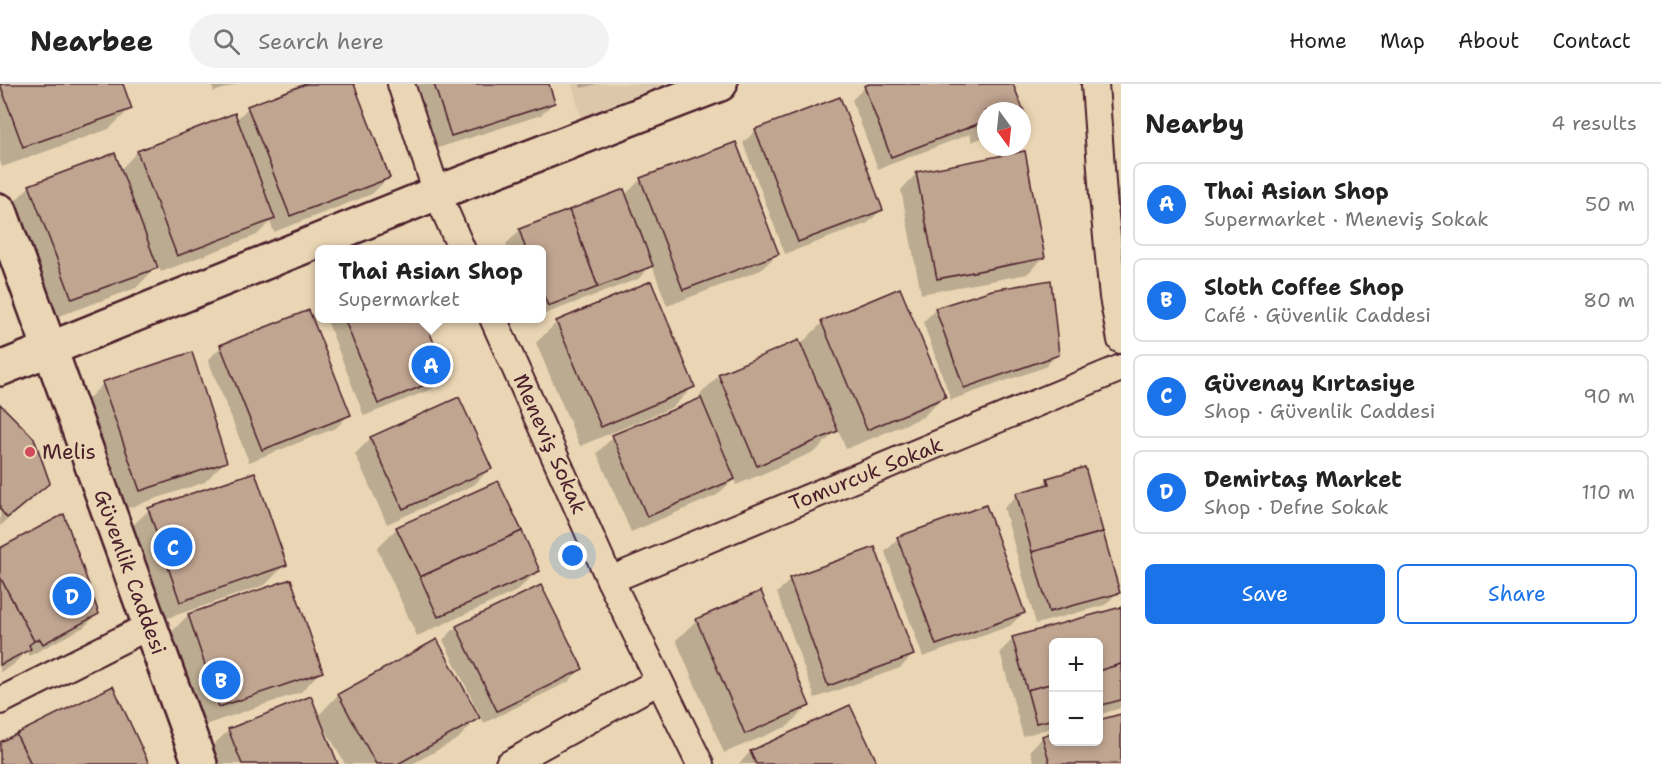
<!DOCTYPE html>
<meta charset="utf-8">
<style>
body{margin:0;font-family:"Shantell Sans",sans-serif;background:#f2f2f2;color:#222}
.controls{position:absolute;right:18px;bottom:18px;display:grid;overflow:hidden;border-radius:9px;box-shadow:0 3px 9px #0003}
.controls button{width:54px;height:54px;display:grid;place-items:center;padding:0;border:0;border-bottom:2px solid #e0e0e0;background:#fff;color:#222;font:30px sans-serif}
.compass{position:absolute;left:977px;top:18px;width:54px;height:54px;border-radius:50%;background:#fff;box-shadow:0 3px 9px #0003;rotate:165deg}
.you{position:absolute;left:573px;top:472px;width:21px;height:21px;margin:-15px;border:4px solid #fff;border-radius:50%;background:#1a73e8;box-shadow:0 0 0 9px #1a73e833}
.badge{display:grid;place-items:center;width:39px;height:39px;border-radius:50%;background:#1a73e8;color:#fff;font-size:20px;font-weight:700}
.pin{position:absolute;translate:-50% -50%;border:3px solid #fff;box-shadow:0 2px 6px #0006}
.popup{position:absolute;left:315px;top:161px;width:231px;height:78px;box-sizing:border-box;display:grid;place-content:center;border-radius:9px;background:#fff;filter:drop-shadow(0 2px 4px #0005);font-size:20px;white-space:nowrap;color:#767676}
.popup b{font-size:22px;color:#222}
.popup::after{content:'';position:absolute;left:50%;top:100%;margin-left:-12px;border:12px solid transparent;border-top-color:#fff}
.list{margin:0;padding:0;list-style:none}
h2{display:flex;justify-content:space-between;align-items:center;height:78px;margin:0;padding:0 24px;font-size:26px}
h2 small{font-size:20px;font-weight:400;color:#767676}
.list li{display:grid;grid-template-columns:39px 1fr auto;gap:18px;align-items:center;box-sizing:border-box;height:84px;margin:0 12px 12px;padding:0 12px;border:2px solid #e0e0e0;border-radius:9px}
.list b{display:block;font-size:22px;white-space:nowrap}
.list p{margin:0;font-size:20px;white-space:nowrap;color:#767676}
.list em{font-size:20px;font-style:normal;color:#767676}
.actions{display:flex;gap:12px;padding:18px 24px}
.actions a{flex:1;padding:14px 0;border:2px solid #1a73e8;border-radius:9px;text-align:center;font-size:21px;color:#1a73e8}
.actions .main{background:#1a73e8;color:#fff}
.icon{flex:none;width:33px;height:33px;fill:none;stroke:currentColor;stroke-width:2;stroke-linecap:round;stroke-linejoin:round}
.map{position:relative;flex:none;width:1121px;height:680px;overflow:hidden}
header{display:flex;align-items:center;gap:36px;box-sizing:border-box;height:84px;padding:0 30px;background:#fff;border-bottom:2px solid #e0e0e0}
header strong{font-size:28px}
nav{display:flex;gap:33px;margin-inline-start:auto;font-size:21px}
.search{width:420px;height:54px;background:#f2f2f2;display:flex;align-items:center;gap:15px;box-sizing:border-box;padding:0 21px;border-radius:33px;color:#767676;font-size:22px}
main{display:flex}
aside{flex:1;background:#fff}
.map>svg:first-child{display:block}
.built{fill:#ddc7aa}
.shadow{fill:#0003}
.building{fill:#c0a591;stroke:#4a1f2b;stroke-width:1.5}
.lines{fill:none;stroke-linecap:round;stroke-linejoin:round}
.street-casing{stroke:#4a1f2b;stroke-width:30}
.secondary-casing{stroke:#4a1f2b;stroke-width:38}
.street{stroke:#ead6b4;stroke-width:26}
.secondary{stroke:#ead6b4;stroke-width:33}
.poi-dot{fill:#d1495b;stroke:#ead6b4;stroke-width:2}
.labels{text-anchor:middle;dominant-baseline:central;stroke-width:4.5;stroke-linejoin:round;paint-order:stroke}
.street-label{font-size:21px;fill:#4a1f2b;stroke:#ead6b4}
.poi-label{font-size:21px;fill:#4a1f2b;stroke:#ead6b4;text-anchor:start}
</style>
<header>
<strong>Nearbee</strong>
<div class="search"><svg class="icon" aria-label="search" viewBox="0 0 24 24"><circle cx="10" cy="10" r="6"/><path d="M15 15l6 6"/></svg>Search here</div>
<nav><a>Home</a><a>Map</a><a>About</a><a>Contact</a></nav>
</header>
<main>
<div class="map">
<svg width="1121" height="680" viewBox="0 0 1121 680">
<rect width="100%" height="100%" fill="#ead6b4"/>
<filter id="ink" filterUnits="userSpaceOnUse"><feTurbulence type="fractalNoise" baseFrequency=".0167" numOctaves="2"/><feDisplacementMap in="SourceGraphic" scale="12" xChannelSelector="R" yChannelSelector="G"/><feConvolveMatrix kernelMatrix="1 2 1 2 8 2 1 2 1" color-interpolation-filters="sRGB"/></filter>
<g filter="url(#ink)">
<polygon class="built" points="572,0 720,0 586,52"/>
<g class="shadow">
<polygon points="0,0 121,0 130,25 109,45 2,83 0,77"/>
<polygon points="211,0 237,0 214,8"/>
<polygon points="310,0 352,0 388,94 372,110 274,148 270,138 257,151 161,188 158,181 136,204 51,235 9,123 30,102 120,86 137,68 234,31 236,36 248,24"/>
<polygon points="417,0 548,0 554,18 541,31 438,64"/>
<polygon points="580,0 597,0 581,4"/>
<polygon points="874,0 1012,0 1022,27 986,27 986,52 972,58 970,50 878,85 852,16 865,3"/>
<polygon points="756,46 881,126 868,139 785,170 743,59"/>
<polygon points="917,89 1044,173 1027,190 921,210 901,106"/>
<polygon points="641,95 777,170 761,186 667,222 652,181 638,195 542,231 542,166 509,166 506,160 519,147 623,107 625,111"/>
<polygon points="1121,102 1121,135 1114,109"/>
<polygon points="936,225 1058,270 1045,283 951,316 923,238"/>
<polygon points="326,234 422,234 445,292 432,305 364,332"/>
<polygon points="557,238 694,302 673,323 580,362 536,259"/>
<polygon points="822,239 944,312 923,333 846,365 838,345 816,367 736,401 734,395 717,411 631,448 597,369 613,353 700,316 699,312 719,291 800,261"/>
<polygon points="221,263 349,331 336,344 249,378 208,276"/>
<polygon points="103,300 225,377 205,398 119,427 83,320"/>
<polygon points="0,323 48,399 27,419 0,442"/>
<polygon points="371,354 490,384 474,401 387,440 355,370"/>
<polygon points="1048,395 1118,508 1105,521 1036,540 1004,424 1017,411 1038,405"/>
<polygon points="149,426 285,481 265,501 159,537 128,446"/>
<polygon points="397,444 538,486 517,507 417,552 377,464"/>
<polygon points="898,455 1023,529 1010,542 923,573 885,468"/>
<polygon points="0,465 97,530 84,543 29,572 26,567 13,581 0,588"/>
<polygon points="790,496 913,571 900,584 815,614 777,509"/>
<polygon points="290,497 321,587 301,608 199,643 168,552 188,531"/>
<polygon points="540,503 581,585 568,598 484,639 443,556 456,543"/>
<polygon points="1121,525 1121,624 1098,631 1098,558 1054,558 1054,643 1023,652 1000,568 1013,555"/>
<polygon points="697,536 808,622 788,642 724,669 676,556"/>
<polygon points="436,557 478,634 458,655 412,680 345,680 324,643 323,644 337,680 214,680 208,666 229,646 318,632 338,611"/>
<polygon points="849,623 876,680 739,680 750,668"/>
<polygon points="1043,653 1054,658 1098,658 1121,680 1034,680 1030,666"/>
</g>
<g class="building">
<polygon points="0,0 123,0 132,25 23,63"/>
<polygon points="306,0 354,0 390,94 290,132 247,22"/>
<polygon points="434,0 549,0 555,19 451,52"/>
<polygon points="869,0 1013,0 1025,30 1022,32 1022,27 986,27 986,45 983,38 891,73 864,2"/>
<polygon points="840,13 883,126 798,158 755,45"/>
<polygon points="235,29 275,135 177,172 137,67"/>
<polygon points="736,58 779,170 683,206 640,94"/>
<polygon points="1025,67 1045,174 937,195 916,88"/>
<polygon points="115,69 158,184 72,215 29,101"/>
<polygon points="624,105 653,182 598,203 569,126"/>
<polygon points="569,126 598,203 548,222 542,207 542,166 526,166 519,145"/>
<polygon points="1051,196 1059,271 964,304 935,224 992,206"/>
<polygon points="651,197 695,303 601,343 556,237"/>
<polygon points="900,204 946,313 867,346 821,237"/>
<polygon points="309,226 351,331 262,366 220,261"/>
<polygon points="344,234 424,234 447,292 378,320"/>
<polygon points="799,256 838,347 757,382 718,290"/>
<polygon points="192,268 227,378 140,407 102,298"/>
<polygon points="459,313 492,385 403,425 370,353"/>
<polygon points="701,314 735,395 647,433 612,351"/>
<polygon points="0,320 34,354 50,399 7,434 0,425"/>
<polygon points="1085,383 1103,448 1032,468 1016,409 1049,400 1047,394"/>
<polygon points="255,388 287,481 180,518 148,424"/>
<polygon points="498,397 522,447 420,493 396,443"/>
<polygon points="986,421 1025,529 936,561 897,453"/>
<polygon points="64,430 99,530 43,560 40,555 34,557 0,493 0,464"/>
<polygon points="522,447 540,487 438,533 420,493"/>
<polygon points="1103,448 1120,509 1049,528 1032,468"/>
<polygon points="875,463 914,571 828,602 789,494"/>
<polygon points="0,493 34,557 29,561 31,565 0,581"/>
<polygon points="291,495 323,588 219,623 188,530"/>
<polygon points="541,501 583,585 497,627 456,542"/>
<polygon points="761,507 810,622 745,650 696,535"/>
<polygon points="1121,523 1121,580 1098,587 1098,558 1054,558 1054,599 1027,606 1012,553"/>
<polygon points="437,555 480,634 398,680 376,680 338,610"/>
<polygon points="1121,580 1121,616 1098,622 1098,587"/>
<polygon points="1054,599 1054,635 1036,639 1027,606"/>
<polygon points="113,602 149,680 31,680 16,650"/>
<polygon points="311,612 338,680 242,680 228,645"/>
<polygon points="850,621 878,680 756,680 750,667"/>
<polygon points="1121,630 1121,680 1050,680 1042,652 1054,648 1054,658 1098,658 1098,636"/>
<polygon points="16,650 31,680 0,680 0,658"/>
</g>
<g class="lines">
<defs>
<g id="street">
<polyline points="401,0 437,109 462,166"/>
<polyline points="1095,0 1103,112 1113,213 1121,256"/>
<polyline points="493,234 610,496 700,680"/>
<polyline points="610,496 1121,284"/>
<polyline points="0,617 149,542"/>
<polyline points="509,680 659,597"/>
</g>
<g id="secondary">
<polyline points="0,127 200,680"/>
<polyline points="0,285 437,109 720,0"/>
</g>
</defs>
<use href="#street" class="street-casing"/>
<use href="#secondary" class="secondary-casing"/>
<use href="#street" class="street"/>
<use href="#secondary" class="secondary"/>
</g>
</g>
<circle class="poi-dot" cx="30" cy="368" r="6"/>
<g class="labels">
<g class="street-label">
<text transform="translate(550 360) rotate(66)">Meneviş Sokak</text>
<text transform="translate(866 390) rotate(-22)">Tomurcuk Sokak</text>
<text transform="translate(130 488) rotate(70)">Güvenlik Caddesi</text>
</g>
<g class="poi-label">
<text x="42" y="368">Melis</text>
</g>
</g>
</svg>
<div class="controls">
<button>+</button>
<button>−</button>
</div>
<svg class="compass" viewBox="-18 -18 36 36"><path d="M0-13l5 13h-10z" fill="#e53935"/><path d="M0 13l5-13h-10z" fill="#767676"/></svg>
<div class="you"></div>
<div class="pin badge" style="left:431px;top:281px">A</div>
<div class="popup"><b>Thai Asian Shop</b>Supermarket</div>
<div class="pin badge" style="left:221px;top:596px">B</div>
<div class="pin badge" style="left:173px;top:463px">C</div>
<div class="pin badge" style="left:72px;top:512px">D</div>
</div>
<aside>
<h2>Nearby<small>4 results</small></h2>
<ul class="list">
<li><span class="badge">A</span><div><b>Thai Asian Shop</b><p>Supermarket · Meneviş Sokak</p></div><em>50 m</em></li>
<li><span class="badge">B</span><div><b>Sloth Coffee Shop</b><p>Café · Güvenlik Caddesi</p></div><em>80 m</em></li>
<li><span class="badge">C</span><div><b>Güvenay Kırtasiye</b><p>Shop · Güvenlik Caddesi</p></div><em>90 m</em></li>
<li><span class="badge">D</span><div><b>Demirtaş Market</b><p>Shop · Defne Sokak</p></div><em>110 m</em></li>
</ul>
<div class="actions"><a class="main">Save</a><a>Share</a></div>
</aside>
</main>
